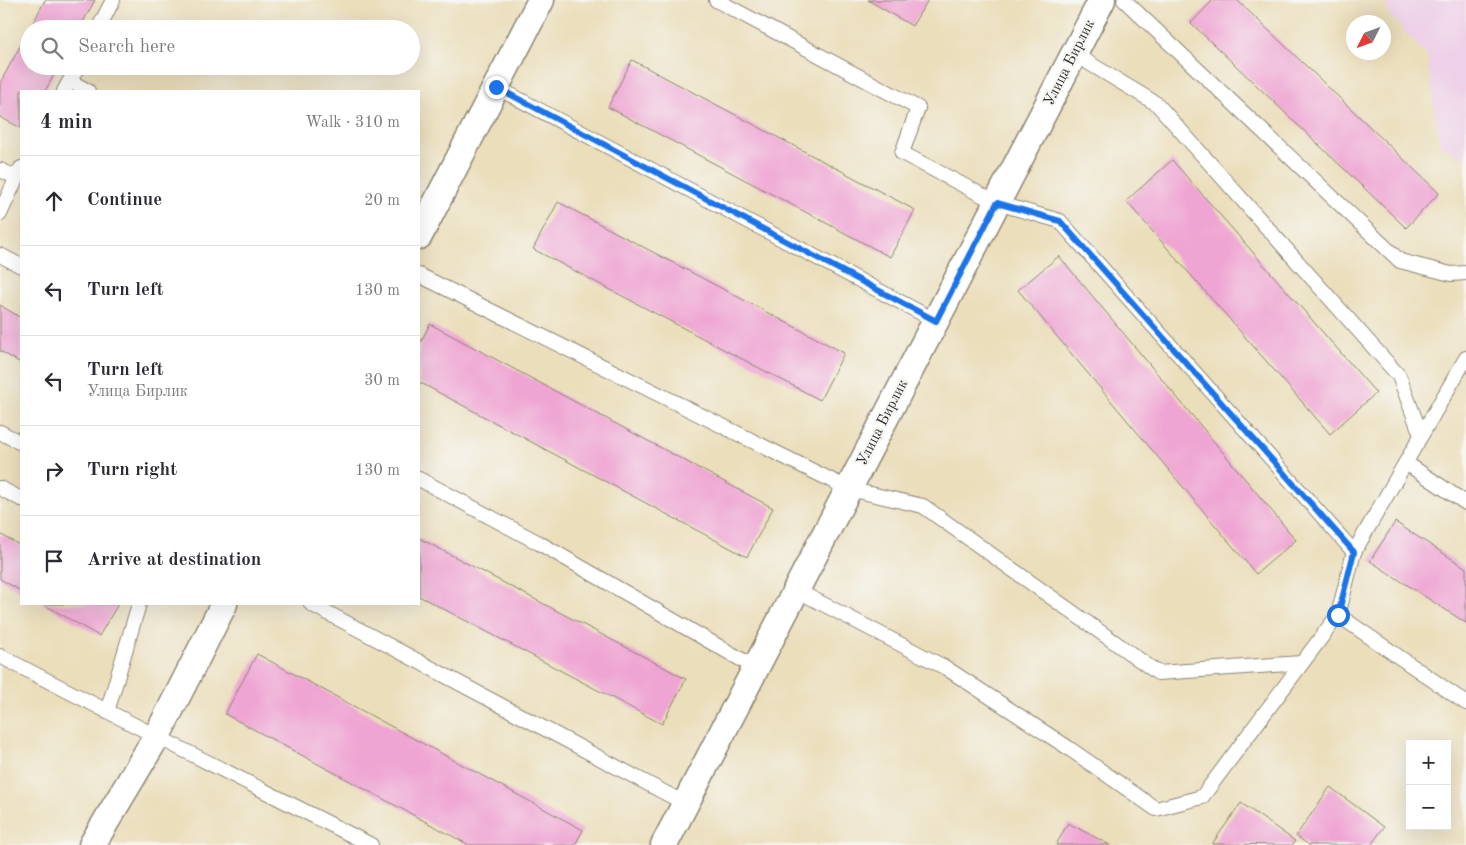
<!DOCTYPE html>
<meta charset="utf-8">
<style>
body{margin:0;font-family:"Old Standard TT",serif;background:#f2f2f3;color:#2b2b33}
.controls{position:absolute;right:15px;bottom:15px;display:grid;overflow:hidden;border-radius:0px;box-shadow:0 5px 20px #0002}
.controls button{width:45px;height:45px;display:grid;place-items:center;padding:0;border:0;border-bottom:1px solid #e1e1e2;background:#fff;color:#2b2b33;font:25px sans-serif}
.compass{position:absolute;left:1346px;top:15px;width:45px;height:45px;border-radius:50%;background:#fff;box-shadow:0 5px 20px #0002;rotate:228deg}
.stop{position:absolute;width:15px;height:15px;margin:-11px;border:4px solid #1a73e8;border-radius:50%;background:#fff}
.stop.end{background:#1a73e8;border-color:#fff;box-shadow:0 1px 5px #0008}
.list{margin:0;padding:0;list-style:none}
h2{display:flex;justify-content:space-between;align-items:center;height:65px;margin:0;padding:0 20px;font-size:21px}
h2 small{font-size:16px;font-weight:400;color:#7c7c81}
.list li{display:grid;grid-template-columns:32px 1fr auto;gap:15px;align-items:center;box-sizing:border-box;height:90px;padding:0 20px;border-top:1px solid #e1e1e2}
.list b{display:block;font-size:19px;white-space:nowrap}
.list p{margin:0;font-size:16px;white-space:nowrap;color:#7c7c81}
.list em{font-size:16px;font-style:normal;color:#7c7c81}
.icon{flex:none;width:28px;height:28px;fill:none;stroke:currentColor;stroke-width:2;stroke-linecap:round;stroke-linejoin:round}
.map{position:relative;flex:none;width:1466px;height:845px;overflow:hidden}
.search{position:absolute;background:#fff;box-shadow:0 5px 20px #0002;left:20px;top:20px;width:400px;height:55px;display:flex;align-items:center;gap:12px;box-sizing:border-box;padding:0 18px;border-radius:28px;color:#7c7c81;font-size:19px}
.panel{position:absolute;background:#fff;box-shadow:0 5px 20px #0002;left:20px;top:90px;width:400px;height:515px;border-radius:0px}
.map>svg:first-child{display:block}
.built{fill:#eed0e8}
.building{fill:#efa5d3}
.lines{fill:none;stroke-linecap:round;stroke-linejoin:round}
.service-casing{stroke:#8b8473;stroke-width:16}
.minor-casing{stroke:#8b8473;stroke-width:29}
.service{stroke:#fff;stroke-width:14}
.minor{stroke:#fff;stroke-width:26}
.route{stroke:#1a73e8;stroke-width:6}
.labels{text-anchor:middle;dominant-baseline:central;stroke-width:4.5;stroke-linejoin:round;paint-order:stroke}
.street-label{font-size:15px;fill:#2b2b2b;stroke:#f6f6f2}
</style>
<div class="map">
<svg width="1466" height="845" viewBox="0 0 1466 845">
<rect width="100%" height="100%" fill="#f6f6f2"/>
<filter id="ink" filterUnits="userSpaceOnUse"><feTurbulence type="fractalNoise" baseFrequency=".02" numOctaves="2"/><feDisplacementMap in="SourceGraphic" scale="10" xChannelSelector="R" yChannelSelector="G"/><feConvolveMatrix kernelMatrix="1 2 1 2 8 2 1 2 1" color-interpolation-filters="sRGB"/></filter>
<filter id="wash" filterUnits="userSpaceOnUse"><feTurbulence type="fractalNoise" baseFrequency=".0096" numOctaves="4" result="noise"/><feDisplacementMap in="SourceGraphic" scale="20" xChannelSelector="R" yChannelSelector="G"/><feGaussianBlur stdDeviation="1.12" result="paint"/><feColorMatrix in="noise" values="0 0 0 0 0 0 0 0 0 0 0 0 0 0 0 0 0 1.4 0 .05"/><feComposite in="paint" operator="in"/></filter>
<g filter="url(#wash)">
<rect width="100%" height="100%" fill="#ebdebb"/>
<polygon class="built" points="1386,0 1466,0 1466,158 1440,145 1427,56 1388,13"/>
<g id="blocks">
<g class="building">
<polygon points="45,0 95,0 79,29 30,29"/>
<polygon points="868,0 928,0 912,26"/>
<polygon points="1213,0 1237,0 1439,193 1406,228 1191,23"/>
<polygon points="29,30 29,66 59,66 45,91 21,91 21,128 0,117 0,83"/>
<polygon points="632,60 915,210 890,257 608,107"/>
<polygon points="1172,160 1376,393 1330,434 1126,201"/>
<polygon points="558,202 844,353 820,400 533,249"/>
<polygon points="1059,256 1296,540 1256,574 1018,290"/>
<polygon points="0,305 21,318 21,363 0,351"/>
<polygon points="430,324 773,508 747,557 419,382 419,345"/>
<polygon points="1395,522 1466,568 1466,623 1370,561"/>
<polygon points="0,534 21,546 21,591 0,579"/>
<polygon points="419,538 686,679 662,724 419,596"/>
<polygon points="43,604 118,604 99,636"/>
<polygon points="257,654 583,830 575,845 469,845 225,714"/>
<polygon points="1330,787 1384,827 1371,845 1309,845 1296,836"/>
<polygon points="1241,803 1295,841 1292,845 1212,844"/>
<polygon points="1068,823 1110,845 1056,845"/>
</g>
</g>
</g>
<g filter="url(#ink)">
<use href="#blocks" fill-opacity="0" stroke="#8b8473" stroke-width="1"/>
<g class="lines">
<defs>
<g id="service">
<polyline points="716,0 918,108 902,153 997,203 1060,221 1354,552 1338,615 1202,797 1156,809 1067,747 946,668 796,590"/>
<polyline points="1124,0 1400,261 1451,274 1466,273"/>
<polyline points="98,29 113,0"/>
<polyline points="1074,54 1157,104 1399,376 1421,435"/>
<polyline points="70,81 88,91"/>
<polyline points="496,87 936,321"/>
<polyline points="64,91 78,66"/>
<polyline points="0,170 16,177"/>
<polyline points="0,214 21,168"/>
<polyline points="0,255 21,266"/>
<polyline points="419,275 849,489 923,506 1158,673 1302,663"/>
<polyline points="0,432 21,443"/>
<polyline points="1406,463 1466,503"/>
<polyline points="419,479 539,543 756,668"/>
<polyline points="0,488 21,499"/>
<polyline points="1354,552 1466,358"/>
<polyline points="311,604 686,804"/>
<polyline points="1338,615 1466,703"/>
<path d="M0 656C123 720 247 782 371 845"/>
<polyline points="107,712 139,604"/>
</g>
<g id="minor">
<polyline points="419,236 541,0"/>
<polyline points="92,845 157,736 224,604"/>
<polyline points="664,845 1102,0"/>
</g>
</defs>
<use href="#service" class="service-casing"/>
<use href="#minor" class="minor-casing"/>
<use href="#service" class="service"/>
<use href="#minor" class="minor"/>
</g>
</g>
<g class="lines" filter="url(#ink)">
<polyline class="route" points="496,87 936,321 997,203 1060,221 1354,552 1338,615"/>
</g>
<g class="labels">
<g class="street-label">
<text transform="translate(1070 63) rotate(-63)">Улица Бирлик</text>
<text transform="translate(883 423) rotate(-63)">Улица Бирлик</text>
</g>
</g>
</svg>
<div class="controls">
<button>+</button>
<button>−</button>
</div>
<svg class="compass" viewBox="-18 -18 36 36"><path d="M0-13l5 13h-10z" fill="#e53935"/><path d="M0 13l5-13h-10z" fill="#7c7c81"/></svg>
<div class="stop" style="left:1338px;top:615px"></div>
<div class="stop end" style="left:496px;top:87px"></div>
<div class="search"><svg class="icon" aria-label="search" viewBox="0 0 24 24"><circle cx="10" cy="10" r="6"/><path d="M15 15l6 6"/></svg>Search here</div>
<section class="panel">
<h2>4 min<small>Walk · 310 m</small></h2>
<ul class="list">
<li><svg class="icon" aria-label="ahead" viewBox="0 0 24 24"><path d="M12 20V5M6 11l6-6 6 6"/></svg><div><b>Continue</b></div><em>20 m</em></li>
<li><svg class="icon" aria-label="left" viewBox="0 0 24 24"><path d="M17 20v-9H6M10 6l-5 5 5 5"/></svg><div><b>Turn left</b></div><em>130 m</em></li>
<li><svg class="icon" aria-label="left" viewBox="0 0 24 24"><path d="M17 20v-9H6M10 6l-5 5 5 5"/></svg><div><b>Turn left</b><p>Улица Бирлик</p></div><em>30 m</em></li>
<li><svg class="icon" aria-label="right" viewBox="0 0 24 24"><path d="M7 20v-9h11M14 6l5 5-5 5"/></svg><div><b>Turn right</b></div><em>130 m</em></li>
<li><svg class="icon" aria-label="arrive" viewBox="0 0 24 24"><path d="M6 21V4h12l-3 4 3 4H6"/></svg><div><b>Arrive at destination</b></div></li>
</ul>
</section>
</div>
